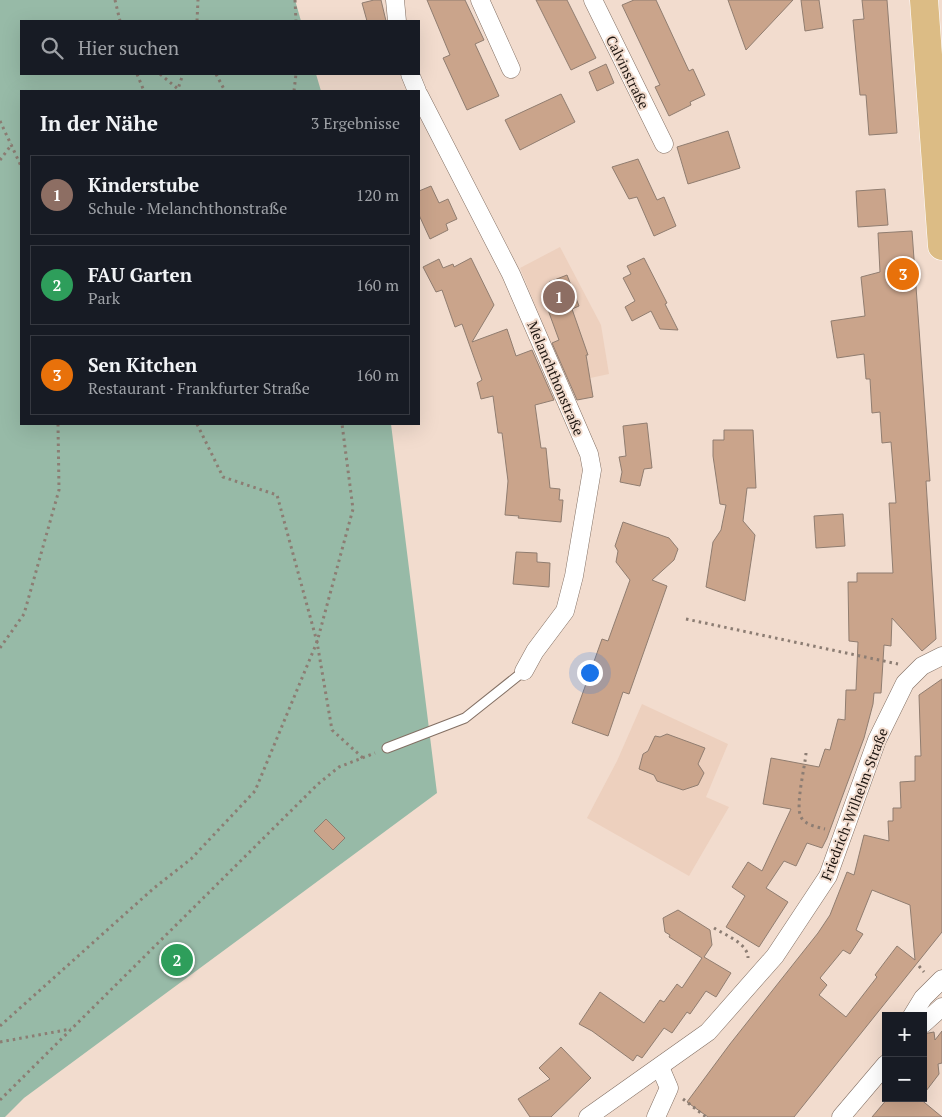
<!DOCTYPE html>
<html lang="de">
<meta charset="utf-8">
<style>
body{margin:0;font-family:"PT Serif",serif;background:#20242c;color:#f1f3f6}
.controls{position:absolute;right:15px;bottom:15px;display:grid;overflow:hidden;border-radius:0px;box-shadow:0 5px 20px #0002}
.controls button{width:45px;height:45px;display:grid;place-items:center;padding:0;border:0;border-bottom:1px solid #363941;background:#171b24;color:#f1f3f6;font:25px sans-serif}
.you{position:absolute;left:589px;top:672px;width:18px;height:18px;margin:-12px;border:4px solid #fff;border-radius:50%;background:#1a73e8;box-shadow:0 0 0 8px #1a73e833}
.badge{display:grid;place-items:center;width:32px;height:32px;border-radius:50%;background:#db2777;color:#fff;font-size:16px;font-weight:700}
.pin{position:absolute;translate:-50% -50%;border:2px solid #fff;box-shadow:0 1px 5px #0006}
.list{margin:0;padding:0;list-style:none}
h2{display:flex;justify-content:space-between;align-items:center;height:65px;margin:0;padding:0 20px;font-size:21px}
h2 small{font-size:16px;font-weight:400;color:#9ea1a6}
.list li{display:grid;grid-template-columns:32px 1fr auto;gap:15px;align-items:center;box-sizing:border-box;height:80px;margin:0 10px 10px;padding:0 10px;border:1px solid #363941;border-radius:0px}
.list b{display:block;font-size:19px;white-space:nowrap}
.list p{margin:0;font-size:16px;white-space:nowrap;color:#9ea1a6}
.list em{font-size:16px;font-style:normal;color:#9ea1a6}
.icon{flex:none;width:28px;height:28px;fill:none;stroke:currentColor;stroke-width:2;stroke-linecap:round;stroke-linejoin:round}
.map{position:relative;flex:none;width:942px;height:1117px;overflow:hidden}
.search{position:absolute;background:#171b24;box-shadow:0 5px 20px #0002;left:20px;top:20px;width:400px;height:55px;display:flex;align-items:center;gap:12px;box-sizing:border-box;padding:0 18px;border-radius:0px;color:#9ea1a6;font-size:19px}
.panel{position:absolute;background:#171b24;box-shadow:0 5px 20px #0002;left:20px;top:90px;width:400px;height:335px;border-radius:0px}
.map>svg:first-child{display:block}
.built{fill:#edd0be}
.green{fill:#97baa7}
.building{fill:#caa48b;stroke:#907d70;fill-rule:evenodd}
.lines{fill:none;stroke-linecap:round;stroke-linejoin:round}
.lane-casing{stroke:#826f63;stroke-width:11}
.street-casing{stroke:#826f63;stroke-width:19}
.primary-casing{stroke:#fff;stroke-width:29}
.path{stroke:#8c7d73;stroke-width:3;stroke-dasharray:2.5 4;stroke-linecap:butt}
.lane{stroke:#fff;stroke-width:9}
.street{stroke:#fff;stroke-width:18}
.primary{stroke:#dcbc85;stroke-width:28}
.labels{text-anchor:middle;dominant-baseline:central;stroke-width:4;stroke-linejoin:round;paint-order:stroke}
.street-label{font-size:14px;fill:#1d1510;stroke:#f2dcce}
</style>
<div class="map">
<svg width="942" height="1117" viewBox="0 0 942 1117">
<rect width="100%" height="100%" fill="#f2dcce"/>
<g class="built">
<polygon points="560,247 601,325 609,374 567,383 520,268"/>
<polygon points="642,704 728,744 706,797 729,807 689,876 587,818 617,761"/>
</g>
<polygon class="green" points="0,0 295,0 301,21 21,21 21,74 316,74 321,91 21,91 21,424 391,424 437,793 24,1098 5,1117 0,1117"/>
<g class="building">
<polygon points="374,0 381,0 386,21 367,21 362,3"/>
<polygon points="427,0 465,0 484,40 475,44 499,96 467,110 443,58 450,55"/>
<polygon points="536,0 567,0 596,58 571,70"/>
<polygon points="634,0 656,0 689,71 693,69 705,95 690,102 691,105 669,116 655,87 660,85 622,5"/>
<polygon points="728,0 793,0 746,50"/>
<polygon points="801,0 819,0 823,28 805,31"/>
<polygon points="862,0 887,0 897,133 869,135 866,95 860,95 853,20 864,19"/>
<polygon points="606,64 614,83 597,91 589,72"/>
<polygon points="561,94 575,122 520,150 505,120"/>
<polygon points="728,131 740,168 688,184 677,147"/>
<polygon points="638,159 657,200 664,197 676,226 654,236 637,197 629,199 612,167"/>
<polygon points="431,186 439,203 448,199 457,219 446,224 448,230 430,239 419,215 419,191"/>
<polygon points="885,189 888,225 858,227 856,191"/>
<polygon points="912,231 930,481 926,481 936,639 922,651 892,618 891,646 884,645 881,693 874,693 873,704 864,738 827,838 822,848 807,843 796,866 784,861 766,888 788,902 759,947 726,927 745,896 732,887 748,862 762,871 791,809 763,804 771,758 819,767 825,749 830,750 838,719 845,720 846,690 856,690 858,642 849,641 848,582 857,582 857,573 893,573 889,503 896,503 891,442 882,443 880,412 872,413 870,379 866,379 864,354 837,358 831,321 865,316 861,277 880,272 878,233"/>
<polygon points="471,258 494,305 472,342 507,329 516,356 532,350 554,400 535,405 541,448 546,448 550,488 560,489 559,500 563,500 561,522 518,518 519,516 505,515 508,481 502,433 498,433 493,396 481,399 477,383 482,380 462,324 455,327 442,290 436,292 423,267 439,259 443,268 453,264 454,267"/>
<polygon points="644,258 667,303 665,304 678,330 660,329 651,311 632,321 625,307 635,301 623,278 631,274 627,266"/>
<polygon points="567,275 579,306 572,309 588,355 586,355 593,397 577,400 552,343 559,340 544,299 554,296 549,282"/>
<polygon points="647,423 652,468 644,469 640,486 620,482 622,472 619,457 626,456 623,426"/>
<polygon points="724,430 753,430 756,488 747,488 743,521 755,535 745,601 706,587 713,542 721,530 726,505 720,504 713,456 713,440 724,440"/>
<polygon points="843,514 845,546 816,548 814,516"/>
<polygon points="623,522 669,538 678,549 674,560 652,580 667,586 629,694 623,692 608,736 572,723 602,639 608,641 630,580 616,562 618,551 615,546"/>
<polygon points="516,552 537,553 537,562 550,563 549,587 513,584"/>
<path d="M942 679V932L794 1117H708L687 1102 730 1044 818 933 830 915 847 872 854 875 864 835 889 841 888 821H893V808H901L900 782 915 781V756H921L919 695ZM872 890 910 905 915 960 897 946 875 975 877 977 846 1017 819 995 827 985 820 978 843 950 850 954 863 934 856 930Z"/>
<polygon points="667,734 705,748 698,764 704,773 698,785 683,790 657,781 654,775 639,769 643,754 648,751 655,736 660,737"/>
<polygon points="326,819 345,838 333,850 314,831"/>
<polygon points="678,910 710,930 712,945 704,957 731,973 716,997 706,991 690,1014 687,1012 672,1033 664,1028 642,1058 637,1055 633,1061 592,1031 579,1024 600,992 644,1023 660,1000 664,1002 677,984 682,988 702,958 669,937 670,935 665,932 663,918"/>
<polygon points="942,1031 942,1063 938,1064 939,1074 923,1095 923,1034 934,1032 935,1040"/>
<polygon points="561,1047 591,1078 551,1117 530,1117 518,1099 550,1079 539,1068"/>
<polygon points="888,1098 919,1098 942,1117 872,1117"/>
</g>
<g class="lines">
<defs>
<polyline id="lane" points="387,748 465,718 524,671"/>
<g id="street">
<polyline points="395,0 397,21"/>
<polyline points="480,0 511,69"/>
<polyline points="593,0 664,144"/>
<polyline points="410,74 417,91"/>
<polyline points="419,95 511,274 589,454 592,470 574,576 565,611 535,651 524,671"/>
<polyline points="912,1016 923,998 942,979"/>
<polyline points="923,1024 942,1007"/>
<polyline points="588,1117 708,1032 775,956 828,876 877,740 905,683 922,666 942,656"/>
<polyline points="656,1117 669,1088 660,1067"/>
<polyline points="841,1117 886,1064"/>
</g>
<polyline id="primary" points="924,0 942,246"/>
</defs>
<use href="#lane" class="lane-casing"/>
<use href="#street" class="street-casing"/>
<use href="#primary" class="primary-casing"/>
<g class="path">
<polyline points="115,0 120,21"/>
<polyline points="295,0 296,21"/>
<polyline points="197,21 198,0"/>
<polyline points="137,74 144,91"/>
<polyline points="160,74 178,89 183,74"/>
<polyline points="216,74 225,91"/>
<polyline points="294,91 296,74"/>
<polyline points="0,121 21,166"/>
<polyline points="0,160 12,144"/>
<polyline points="197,424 223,477 277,495 317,642 332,730 363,758"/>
<polyline points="686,619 898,664"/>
<polyline points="0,648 24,614 59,490 58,424"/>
<path d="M806 753C805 767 795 806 801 817 805 825 817 827 825 829"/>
<path d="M714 928C725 935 748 943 748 958"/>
<polyline points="919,966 924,972"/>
<polyline points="0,1026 154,888 191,859 255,791 317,642 353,509 342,424"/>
<polyline points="0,1042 71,1029"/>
<polyline points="683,1099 706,1117"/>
<polyline points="0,1100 318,784 339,767 375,753"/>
</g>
<use href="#lane" class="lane"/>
<use href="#street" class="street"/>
<use href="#primary" class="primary"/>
</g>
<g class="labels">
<g class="street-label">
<text transform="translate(628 72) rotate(64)">Calvinstraße</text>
<text transform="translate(556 378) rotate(67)">Melanchthonstraße</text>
<text transform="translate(854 804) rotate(-69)">Friedrich-Wilhelm-Straße</text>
</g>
</g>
</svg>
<div class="controls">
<button>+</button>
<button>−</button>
</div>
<div class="you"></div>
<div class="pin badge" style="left:559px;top:297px;background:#8d6e63">1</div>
<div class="pin badge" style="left:177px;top:960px;background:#2e9e5b">2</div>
<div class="pin badge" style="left:903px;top:274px;background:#e8710a">3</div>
<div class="search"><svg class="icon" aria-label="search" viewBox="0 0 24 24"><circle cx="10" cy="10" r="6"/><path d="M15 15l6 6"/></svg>Hier suchen</div>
<section class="panel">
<h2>In der Nähe<small>3 Ergebnisse</small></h2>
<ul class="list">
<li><span class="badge" style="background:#8d6e63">1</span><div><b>Kinderstube</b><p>Schule · Melanchthonstraße</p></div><em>120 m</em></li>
<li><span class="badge" style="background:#2e9e5b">2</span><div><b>FAU Garten</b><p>Park</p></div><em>160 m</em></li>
<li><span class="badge" style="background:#e8710a">3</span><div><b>Sen Kitchen</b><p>Restaurant · Frankfurter Straße</p></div><em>160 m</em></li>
</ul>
</section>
</div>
